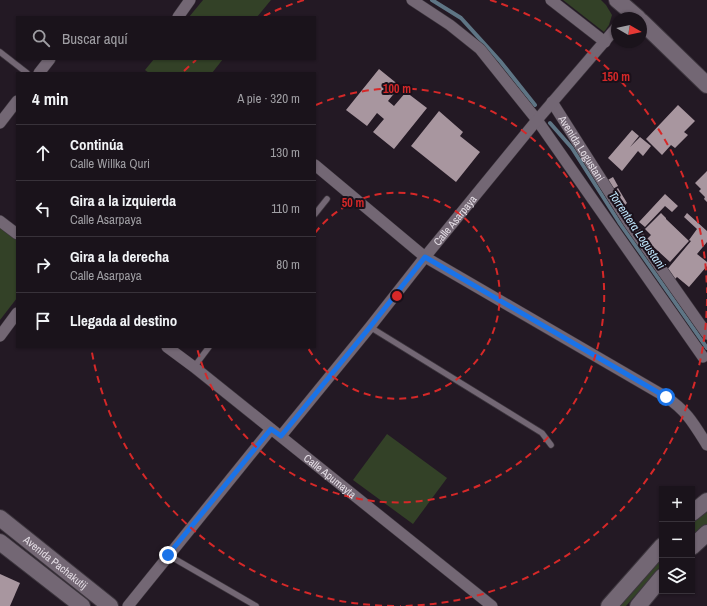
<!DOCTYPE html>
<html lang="es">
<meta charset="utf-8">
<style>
body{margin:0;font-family:"Archivo Narrow",sans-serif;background:#272028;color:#f1f3f6}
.controls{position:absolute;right:12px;bottom:12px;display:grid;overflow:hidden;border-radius:0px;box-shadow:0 1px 3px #0004}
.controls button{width:36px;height:36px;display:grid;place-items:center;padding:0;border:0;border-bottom:1px solid #38323a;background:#1a131b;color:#f1f3f6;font:20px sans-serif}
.compass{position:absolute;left:611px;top:12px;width:36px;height:36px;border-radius:50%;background:#1a131b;box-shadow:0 1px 3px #0004;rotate:99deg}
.stop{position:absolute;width:12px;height:12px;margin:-9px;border:3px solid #1a73e8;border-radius:50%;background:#fff}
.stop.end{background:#1a73e8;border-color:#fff;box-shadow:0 1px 4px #0008}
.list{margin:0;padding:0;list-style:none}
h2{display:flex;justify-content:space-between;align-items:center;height:52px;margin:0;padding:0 16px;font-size:17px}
h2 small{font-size:13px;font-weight:400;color:#9f9ea3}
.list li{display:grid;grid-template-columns:26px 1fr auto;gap:12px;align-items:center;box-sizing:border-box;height:56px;padding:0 16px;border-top:1px solid #38323a}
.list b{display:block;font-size:15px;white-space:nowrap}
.list p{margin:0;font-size:13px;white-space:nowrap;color:#9f9ea3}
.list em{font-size:13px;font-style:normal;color:#9f9ea3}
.icon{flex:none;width:22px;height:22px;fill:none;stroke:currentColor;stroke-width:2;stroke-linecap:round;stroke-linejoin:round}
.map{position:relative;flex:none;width:707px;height:606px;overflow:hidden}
.search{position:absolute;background:#1a131b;box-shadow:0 1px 3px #0004;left:16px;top:16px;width:300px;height:44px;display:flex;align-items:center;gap:10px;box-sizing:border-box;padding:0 14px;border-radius:0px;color:#9f9ea3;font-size:15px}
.panel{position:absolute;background:#1a131b;box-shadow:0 1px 3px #0004;left:16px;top:72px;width:300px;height:276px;border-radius:0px}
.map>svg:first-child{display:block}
.green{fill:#334127}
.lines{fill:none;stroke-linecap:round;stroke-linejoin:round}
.stream{stroke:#5e7585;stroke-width:4}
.building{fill:#a8969f}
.lane-casing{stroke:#3c353d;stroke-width:7}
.street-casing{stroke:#3c353d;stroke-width:12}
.secondary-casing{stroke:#3c353d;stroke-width:18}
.lane{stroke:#736774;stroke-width:5.5}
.street{stroke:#736774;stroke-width:11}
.secondary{stroke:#736774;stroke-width:16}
.route{stroke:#1a73e8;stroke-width:5}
.ring{fill:none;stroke:#d62828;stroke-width:2;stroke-dasharray:7 5}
.labels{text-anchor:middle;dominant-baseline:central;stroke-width:4;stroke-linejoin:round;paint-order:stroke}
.street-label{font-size:11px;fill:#e4dde5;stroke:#1a101a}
.water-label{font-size:12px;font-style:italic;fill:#bfe6fc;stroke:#1a101a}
.centre{fill:#d62828;stroke:#1a101a;stroke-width:2}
.ring-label{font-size:12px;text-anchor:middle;font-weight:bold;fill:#d62828;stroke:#1a101a;stroke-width:4;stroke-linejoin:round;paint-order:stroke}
</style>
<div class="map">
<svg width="707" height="606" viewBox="0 0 707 606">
<rect width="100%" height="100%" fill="#231924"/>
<g class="green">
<polygon points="203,0 271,0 257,17 189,17"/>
<polygon points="563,0 601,0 606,5 612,15 609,25 604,32"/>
<polygon points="154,59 223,59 212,73 149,73 145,70"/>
<polygon points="0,227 17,240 17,298 0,320"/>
<polygon points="387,434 447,478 413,524 353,480"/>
<polygon points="707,510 707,524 692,536 692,523"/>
<polygon points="662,555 662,565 626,606 618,606"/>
</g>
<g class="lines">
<g class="stream">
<polyline points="432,0 461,18 500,61 535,105"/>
<polyline points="550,123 572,148 619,222 707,348"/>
</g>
</g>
<g class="building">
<polygon points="379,69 400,86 388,101 394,106 406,92 427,108 394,149 373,132 384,119 377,113 367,126 346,110"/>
<polygon points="678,105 695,121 684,132 688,135 675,148 671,145 662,155 646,139"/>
<polygon points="439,111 463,132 460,136 480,152 456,182 411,146"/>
<polygon points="632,130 639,136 630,147 640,137 651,146 643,156 638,151 622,171 608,158"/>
<polygon points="707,171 707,202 704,199 705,197 699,191 701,189 695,183"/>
<polygon points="613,177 618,186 611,190 606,181"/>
<polygon points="618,188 627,203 621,209 611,193"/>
<polygon points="665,194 678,206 672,212 665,206 645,227 639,222"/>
<polygon points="661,213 666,218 666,219 689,241 670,262 646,240 651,235 645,229"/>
<polygon points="687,213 707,231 707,242 697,254 707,262 707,266 689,287 677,277 674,280 665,272 691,241 689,240 697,229 684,217"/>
<polygon points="0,574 20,583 10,606 0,606"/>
</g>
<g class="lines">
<defs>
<g id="lane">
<polyline points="0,52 27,73"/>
<polyline points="315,214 327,199"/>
<polyline points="370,327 542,433 551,445"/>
<polyline points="194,367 209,347"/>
<polyline points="168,555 256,606"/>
</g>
<g id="street">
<polyline points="412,0 450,25 480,49 537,120 703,357"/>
<polyline points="551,0 605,42"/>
<polyline points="178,17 190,0"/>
<polyline points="39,73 50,59"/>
<path id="s1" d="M552 102 629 223 707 334"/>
<polyline points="0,123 17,101"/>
<path d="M315 165 425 257 666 397C687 411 694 424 707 445"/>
<polyline points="0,221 17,234"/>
<polyline points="0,336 17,313"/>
<path id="s2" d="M167 347 194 367 492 606"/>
<path id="s3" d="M281 436 370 327 425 257 537 120 617 27"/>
<polyline points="128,606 271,429"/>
</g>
<g id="secondary">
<polyline points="617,0 630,11 638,18"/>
<polyline points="641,21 707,85"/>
<polyline points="692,513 707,501"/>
<path id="s4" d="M0 518 110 606"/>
<polyline points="0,542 82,606"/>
<polyline points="692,547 707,533"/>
<polyline points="609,606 662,546"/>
<polyline points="638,606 662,577"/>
</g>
</defs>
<use href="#lane" class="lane-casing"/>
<use href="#street" class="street-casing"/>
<use href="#secondary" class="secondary-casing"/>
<use href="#lane" class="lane"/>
<use href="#street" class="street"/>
<use href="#secondary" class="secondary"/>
</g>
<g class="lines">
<polyline class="route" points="168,555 271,429 281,436 370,327 425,257 666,397"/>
</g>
<g class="ring">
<path d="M315 233A103 103 0 1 1 308 348"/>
<path d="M316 105A207 207 0 1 1 197 348"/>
<path d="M707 299A310 310 0 0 1 400 606M394 606A310 310 0 0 1 91 347M184 71A310 310 0 0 1 196 60M264 16A310 310 0 0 1 304 0M490 0A310 310 0 0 1 707 293"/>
</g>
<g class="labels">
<g class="street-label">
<text stroke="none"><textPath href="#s1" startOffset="55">Avenida Logustani</textPath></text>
<text stroke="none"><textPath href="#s3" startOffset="277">Calle Asarpaya</textPath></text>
<text stroke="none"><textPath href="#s2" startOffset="208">Calle Apumayta</textPath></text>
<text stroke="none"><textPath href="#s4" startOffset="71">Avenida Pachakutij</textPath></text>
</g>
<g class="water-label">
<text transform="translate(637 230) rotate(56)">Torrentera Logustani</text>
</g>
</g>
<circle cx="397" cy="296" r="6" class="centre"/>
<g class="ring-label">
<text x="616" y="81">150 m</text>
<text x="397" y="93">100 m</text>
<text x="353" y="207">50 m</text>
</g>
</svg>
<div class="controls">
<button>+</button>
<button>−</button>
<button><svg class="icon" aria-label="layers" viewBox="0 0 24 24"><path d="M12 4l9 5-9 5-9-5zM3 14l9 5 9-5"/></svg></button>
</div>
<svg class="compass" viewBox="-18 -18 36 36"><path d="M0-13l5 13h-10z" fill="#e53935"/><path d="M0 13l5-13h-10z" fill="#9f9ea3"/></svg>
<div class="stop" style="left:666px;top:397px"></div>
<div class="stop end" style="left:168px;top:555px"></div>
<div class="search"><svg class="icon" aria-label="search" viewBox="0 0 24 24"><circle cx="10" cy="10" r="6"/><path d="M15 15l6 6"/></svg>Buscar aquí</div>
<section class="panel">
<h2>4 min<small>A pie · 320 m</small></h2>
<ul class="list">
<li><svg class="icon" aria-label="ahead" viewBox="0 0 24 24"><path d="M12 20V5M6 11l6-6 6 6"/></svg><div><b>Continúa</b><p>Calle Willka Quri</p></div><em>130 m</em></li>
<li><svg class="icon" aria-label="left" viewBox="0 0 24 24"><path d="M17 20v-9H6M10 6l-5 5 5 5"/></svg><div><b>Gira a la izquierda</b><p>Calle Asarpaya</p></div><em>110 m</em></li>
<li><svg class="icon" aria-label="right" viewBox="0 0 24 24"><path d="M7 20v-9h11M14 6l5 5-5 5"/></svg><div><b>Gira a la derecha</b><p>Calle Asarpaya</p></div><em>80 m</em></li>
<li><svg class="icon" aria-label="arrive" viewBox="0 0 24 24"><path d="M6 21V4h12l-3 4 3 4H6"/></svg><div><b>Llegada al destino</b></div></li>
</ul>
</section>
</div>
